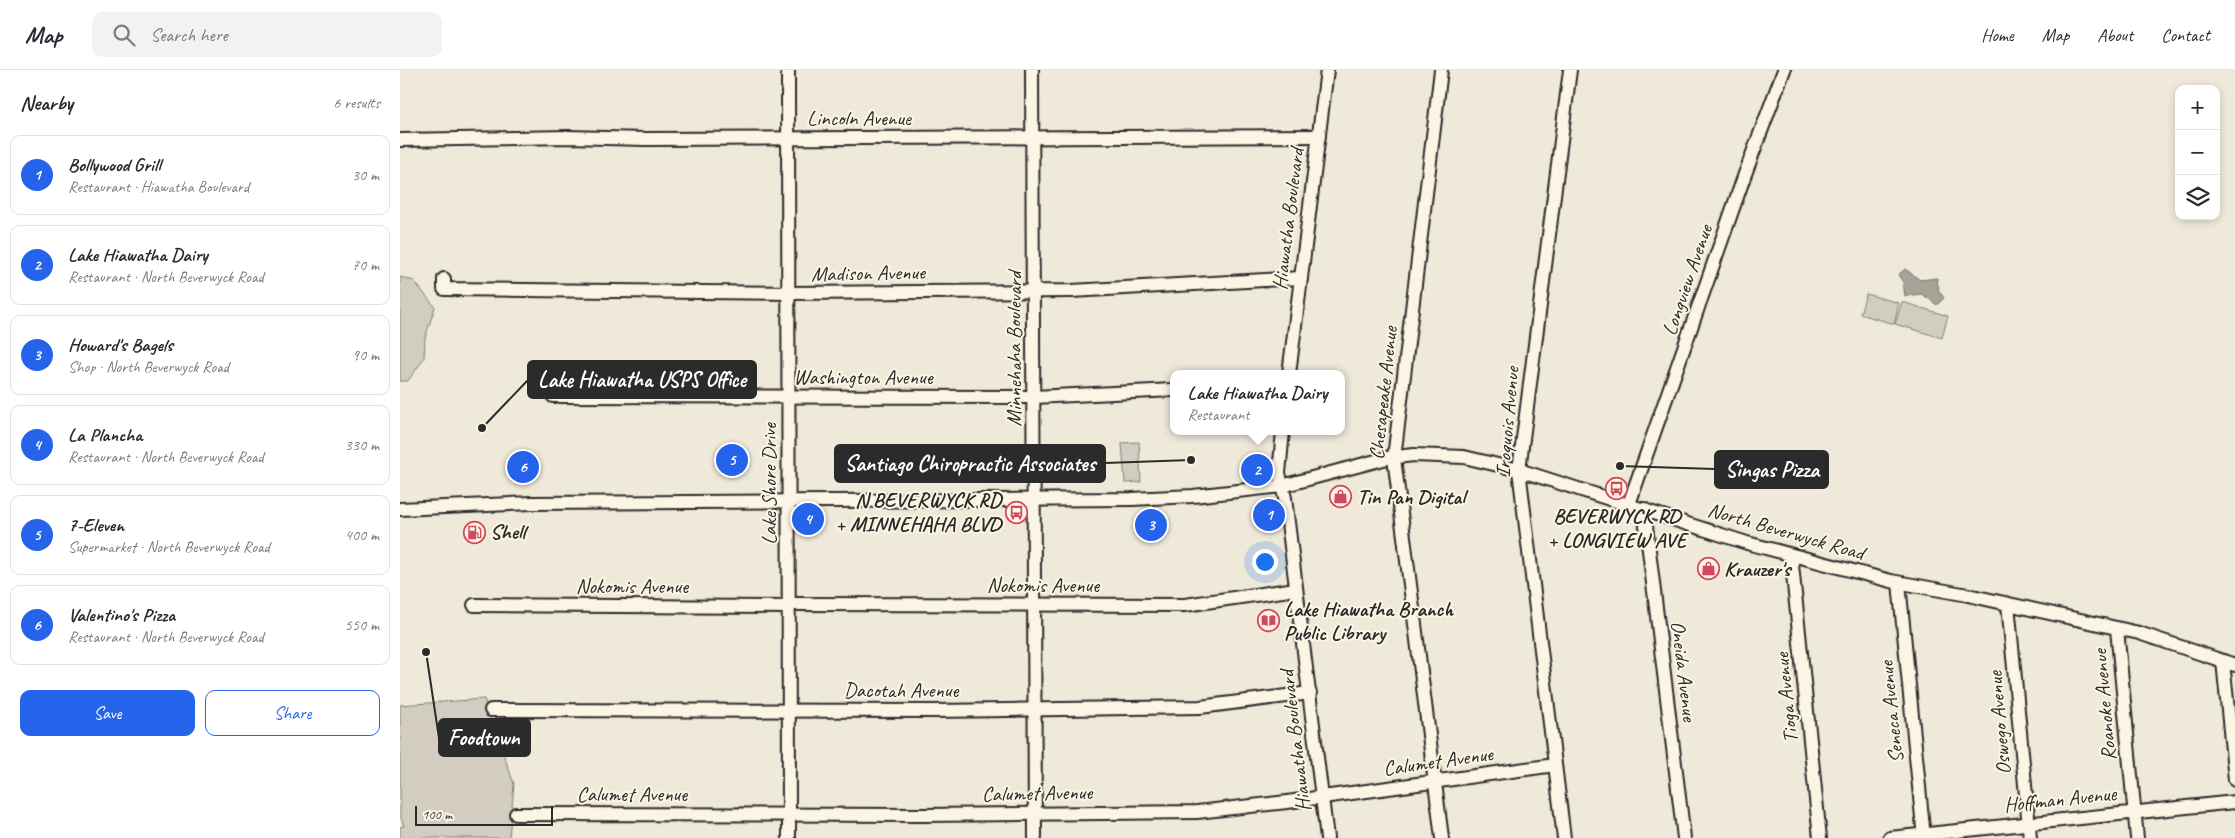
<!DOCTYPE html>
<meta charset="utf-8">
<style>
body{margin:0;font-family:Caveat,sans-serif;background:#f2f2f3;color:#2b2b33}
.controls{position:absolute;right:15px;top:15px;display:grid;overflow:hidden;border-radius:10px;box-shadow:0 2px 8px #0003}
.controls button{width:45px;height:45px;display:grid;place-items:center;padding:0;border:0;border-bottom:1px solid #e1e1e2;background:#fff;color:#2b2b33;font:25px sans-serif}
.scale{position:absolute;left:15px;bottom:12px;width:138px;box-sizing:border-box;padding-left:5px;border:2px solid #2b2b2b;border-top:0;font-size:14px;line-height:18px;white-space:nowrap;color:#2b2b2b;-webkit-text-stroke:4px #fcf5e5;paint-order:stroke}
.you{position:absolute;left:864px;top:491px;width:18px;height:18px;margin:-12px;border:4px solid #fff;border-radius:50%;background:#1a73e8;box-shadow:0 0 0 8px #1a73e833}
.badge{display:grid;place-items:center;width:32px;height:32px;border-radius:50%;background:#2563eb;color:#fff;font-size:16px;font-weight:700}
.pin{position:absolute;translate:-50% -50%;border:2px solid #fff;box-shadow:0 1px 5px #0006}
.popup{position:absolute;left:770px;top:300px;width:175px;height:65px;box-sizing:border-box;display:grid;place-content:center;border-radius:10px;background:#fff;filter:drop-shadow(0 1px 4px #0005);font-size:16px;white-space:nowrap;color:#7c7c81}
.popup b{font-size:19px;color:#2b2b33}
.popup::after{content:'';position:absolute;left:50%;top:100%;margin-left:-10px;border:10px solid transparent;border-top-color:#fff}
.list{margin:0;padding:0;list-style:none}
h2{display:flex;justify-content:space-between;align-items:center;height:65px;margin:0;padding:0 20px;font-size:21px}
h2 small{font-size:16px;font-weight:400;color:#7c7c81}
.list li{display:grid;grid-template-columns:32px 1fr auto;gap:15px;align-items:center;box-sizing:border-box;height:80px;margin:0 10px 10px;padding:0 10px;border:1px solid #e1e1e2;border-radius:10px}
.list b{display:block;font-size:19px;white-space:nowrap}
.list p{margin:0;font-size:16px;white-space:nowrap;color:#7c7c81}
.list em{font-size:16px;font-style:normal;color:#7c7c81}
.actions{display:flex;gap:10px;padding:15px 20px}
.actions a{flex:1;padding:11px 0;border:1px solid #2563eb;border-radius:10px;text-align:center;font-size:18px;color:#2563eb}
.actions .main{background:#2563eb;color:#fff}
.icon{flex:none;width:28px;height:28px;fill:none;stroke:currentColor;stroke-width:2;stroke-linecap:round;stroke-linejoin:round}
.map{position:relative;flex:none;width:1835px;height:768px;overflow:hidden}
header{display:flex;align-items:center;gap:30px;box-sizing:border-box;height:70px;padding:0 25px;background:#fff;border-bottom:1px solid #e1e1e2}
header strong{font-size:24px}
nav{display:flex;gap:28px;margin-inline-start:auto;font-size:18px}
.search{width:350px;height:45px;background:#f2f2f3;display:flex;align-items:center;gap:12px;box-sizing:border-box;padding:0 18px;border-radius:10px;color:#7c7c81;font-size:19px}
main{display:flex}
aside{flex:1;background:#fff}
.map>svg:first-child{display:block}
.green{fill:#d2cdc0;stroke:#7e7c76}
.water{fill:#a6a399;stroke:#75736d}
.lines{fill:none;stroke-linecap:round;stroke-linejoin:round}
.minor-casing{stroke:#2b2b2b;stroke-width:16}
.minor{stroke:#fcf5e5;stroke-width:12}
.labels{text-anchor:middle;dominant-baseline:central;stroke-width:4;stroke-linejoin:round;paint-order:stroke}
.street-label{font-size:21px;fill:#2b2b2b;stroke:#fcf5e5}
.poi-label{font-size:21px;font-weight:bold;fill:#2b2b2b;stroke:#fcf5e5;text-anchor:start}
.leader{fill:none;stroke:#2b2b2b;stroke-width:2}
.callout-dot{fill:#2b2b2b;stroke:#fcf5e5;stroke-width:2}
.callout{fill:#2b2b2b;stroke:#2b2b2b;stroke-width:2}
.callout-label{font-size:22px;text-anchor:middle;font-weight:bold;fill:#fff}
</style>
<header>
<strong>Map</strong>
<div class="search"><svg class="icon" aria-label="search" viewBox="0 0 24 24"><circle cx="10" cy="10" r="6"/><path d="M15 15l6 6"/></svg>Search here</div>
<nav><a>Home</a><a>Map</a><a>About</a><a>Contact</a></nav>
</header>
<main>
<aside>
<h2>Nearby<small>6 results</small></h2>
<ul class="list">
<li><span class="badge">1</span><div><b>Bollywood Grill</b><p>Restaurant · Hiawatha Boulevard</p></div><em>30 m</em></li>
<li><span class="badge">2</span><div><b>Lake Hiawatha Dairy</b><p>Restaurant · North Beverwyck Road</p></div><em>70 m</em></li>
<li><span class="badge">3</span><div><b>Howard's Bagels</b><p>Shop · North Beverwyck Road</p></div><em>90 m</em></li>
<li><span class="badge">4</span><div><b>La Plancha</b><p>Restaurant · North Beverwyck Road</p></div><em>330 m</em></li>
<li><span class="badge">5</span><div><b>7-Eleven</b><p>Supermarket · North Beverwyck Road</p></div><em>400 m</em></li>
<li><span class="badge">6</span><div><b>Valentino's Pizza</b><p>Restaurant · North Beverwyck Road</p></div><em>550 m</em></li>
</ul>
<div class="actions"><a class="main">Save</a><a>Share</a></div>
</aside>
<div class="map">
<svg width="1835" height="768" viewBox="0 0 1835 768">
<rect width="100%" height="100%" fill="#efe9da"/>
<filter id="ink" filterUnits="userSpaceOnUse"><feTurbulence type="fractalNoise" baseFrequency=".02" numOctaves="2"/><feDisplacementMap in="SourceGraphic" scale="10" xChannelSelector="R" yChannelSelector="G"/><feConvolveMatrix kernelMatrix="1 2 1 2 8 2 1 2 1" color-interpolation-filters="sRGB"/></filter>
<g filter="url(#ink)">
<g class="green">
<polygon points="0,207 14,211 35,237 25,268 24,288 8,311 0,311"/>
<polygon points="1466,224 1499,233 1494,254 1460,244"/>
<polygon points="1502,232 1548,246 1542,268 1495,254"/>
<polygon points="739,372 741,412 725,413 722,373"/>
<polygon points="84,629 114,714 109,768 0,768 0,757 4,756 0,745 0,635"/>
</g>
<polygon class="water" points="1505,199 1520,210 1537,208 1539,221 1544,228 1537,235 1522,224 1505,226 1503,212 1498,205"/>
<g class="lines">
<defs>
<g id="minor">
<polyline points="388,0 389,768"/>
<polyline points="632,0 635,768"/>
<polyline points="1041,0 994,388 1042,768"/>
<polyline points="0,70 168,67 245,69 919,66"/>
<polyline points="44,209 44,219 389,223 672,221 901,208"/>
<polyline points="889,304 927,0"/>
<polyline points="153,326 634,327 773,320"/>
<polyline points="883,361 879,403 885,428 927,768"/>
<polyline points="1229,434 1345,104 1384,0"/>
<polyline points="0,439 132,433 732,429 793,426 882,416 987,388 1014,385 1064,387 1119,400 1347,473 1491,511 1568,525 1739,563 1835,595"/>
<polyline points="1244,439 1284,768"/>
<polyline points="1391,485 1420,768"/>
<polyline points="1499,513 1524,768"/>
<polyline points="389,534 785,535 896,519"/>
<polyline points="1608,534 1630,768"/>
<polyline points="74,535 389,537"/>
<polyline points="1717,559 1737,768"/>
<polyline points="1823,591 1835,710"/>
<polyline points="91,640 535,641 800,637 910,623"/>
<polyline points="116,744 523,745 797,742 887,732 1155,695"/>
<polyline points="1164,768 1119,400 1170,0"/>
<polyline points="1490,768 1835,732"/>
</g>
</defs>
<use href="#minor" class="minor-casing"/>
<use href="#minor" class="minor"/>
</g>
</g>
<defs>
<symbol id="bus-ring" viewBox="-11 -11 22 22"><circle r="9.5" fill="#fcf5e5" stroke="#d1495b" stroke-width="1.5"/><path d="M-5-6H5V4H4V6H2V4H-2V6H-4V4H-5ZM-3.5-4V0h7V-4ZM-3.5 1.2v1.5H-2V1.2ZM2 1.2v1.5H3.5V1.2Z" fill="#d1495b"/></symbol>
<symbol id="shop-ring" viewBox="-11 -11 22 22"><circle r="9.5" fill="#fcf5e5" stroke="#d1495b" stroke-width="1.5"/><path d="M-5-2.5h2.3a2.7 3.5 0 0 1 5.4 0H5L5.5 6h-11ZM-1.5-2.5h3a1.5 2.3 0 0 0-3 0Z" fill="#d1495b"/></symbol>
<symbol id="fuel-ring" viewBox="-11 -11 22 22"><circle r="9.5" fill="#fcf5e5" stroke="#d1495b" stroke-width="1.5"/><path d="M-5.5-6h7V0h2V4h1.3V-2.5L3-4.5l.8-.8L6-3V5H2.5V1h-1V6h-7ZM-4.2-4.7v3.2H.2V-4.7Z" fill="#d1495b"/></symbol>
<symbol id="library-ring" viewBox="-11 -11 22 22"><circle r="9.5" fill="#fcf5e5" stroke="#d1495b" stroke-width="1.5"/><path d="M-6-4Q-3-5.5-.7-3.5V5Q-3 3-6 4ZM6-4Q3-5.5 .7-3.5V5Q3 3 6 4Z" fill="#d1495b"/></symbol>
</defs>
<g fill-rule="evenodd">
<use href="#bus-ring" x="1204" y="406" width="25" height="25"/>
<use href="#shop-ring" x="928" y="414" width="25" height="25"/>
<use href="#bus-ring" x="604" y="430" width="25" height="25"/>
<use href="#fuel-ring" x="62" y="450" width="25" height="25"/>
<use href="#shop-ring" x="1296" y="486" width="25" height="25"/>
<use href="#library-ring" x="856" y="538" width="25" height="25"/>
</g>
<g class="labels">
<g class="street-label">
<text x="459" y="48">Lincoln Avenue</text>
<text transform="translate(888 149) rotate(-83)">Hiawatha Boulevard</text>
<text transform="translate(468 203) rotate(-1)">Madison Avenue</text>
<text transform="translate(1287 210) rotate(-71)">Longview Avenue</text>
<text transform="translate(614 279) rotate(-90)">Minnehaha Boulevard</text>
<text x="463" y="307">Washington Avenue</text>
<text transform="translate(983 323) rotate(-84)">Chesapeake Avenue</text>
<text transform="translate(1107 352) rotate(-85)">Iroquois Avenue</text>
<text transform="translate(369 414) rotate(-90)">Lake Shore Drive</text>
<text transform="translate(1386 461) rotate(16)">North Beverwyck Road</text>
<text x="643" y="515">Nokomis Avenue</text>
<text x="232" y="516">Nokomis Avenue</text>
<text transform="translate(1284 601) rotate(83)">Oneida Avenue</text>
<text x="501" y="620">Dacotah Avenue</text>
<text transform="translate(1386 628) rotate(-96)">Tioga Avenue</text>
<text transform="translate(1704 635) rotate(-95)">Roanoke Avenue</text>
<text transform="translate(1491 642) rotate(-96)">Seneca Avenue</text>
<text transform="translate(1599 653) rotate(-95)">Oswego Avenue</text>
<text transform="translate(895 671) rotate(-97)">Hiawatha Boulevard</text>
<text transform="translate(1038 691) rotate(-8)">Calumet Avenue</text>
<text transform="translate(637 723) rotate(-1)">Calumet Avenue</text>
<text x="232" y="724">Calumet Avenue</text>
<text transform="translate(1660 729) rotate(-6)">Hoffman Avenue</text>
</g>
<g class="poi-label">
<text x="957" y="427">Tin Pan Digital</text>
<text x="601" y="430" text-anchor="end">N BEVERWYCK RD<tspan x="601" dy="24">+ MINNEHAHA BLVD</tspan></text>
<text x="1217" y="446" text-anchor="middle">BEVERWYCK RD<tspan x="1217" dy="24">+ LONGVIEW AVE</tspan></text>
<text x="90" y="462">Shell</text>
<text x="1324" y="499">Krauzer's</text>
<text x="884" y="539">Lake Hiawatha Branch<tspan x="884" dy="24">Public Library</tspan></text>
</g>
</g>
<path class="leader" d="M82 358L128 310M791 390L705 393M1220 396L1315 399M26 582L39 668"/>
<g class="callout-dot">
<circle cx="82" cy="358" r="5"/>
<circle cx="791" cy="390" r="5"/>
<circle cx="1220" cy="396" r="5"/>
<circle cx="26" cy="582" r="5"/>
</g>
<g class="callout">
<rect x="128" y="291" width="228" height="37" rx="5"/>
<rect x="435" y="375" width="270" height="37" rx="5"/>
<rect x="1315" y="381" width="113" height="37" rx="5"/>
<rect x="39" y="649" width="91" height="37" rx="5"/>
</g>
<g class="callout-label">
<text x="242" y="317">Lake Hiawatha USPS Office</text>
<text x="570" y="401">Santiago Chiropractic Associates</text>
<text x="1372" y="407">Singas Pizza</text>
<text x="84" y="675">Foodtown</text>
</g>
</svg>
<div class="controls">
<button>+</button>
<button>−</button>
<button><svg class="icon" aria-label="layers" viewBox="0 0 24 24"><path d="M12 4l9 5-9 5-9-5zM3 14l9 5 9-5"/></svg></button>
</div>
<div class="scale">100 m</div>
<div class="you"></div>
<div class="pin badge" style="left:869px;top:445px">1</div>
<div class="pin badge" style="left:857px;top:400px">2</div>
<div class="popup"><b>Lake Hiawatha Dairy</b>Restaurant</div>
<div class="pin badge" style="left:751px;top:455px">3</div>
<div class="pin badge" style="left:408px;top:449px">4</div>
<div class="pin badge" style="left:332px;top:390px">5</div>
<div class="pin badge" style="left:123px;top:397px">6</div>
</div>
</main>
